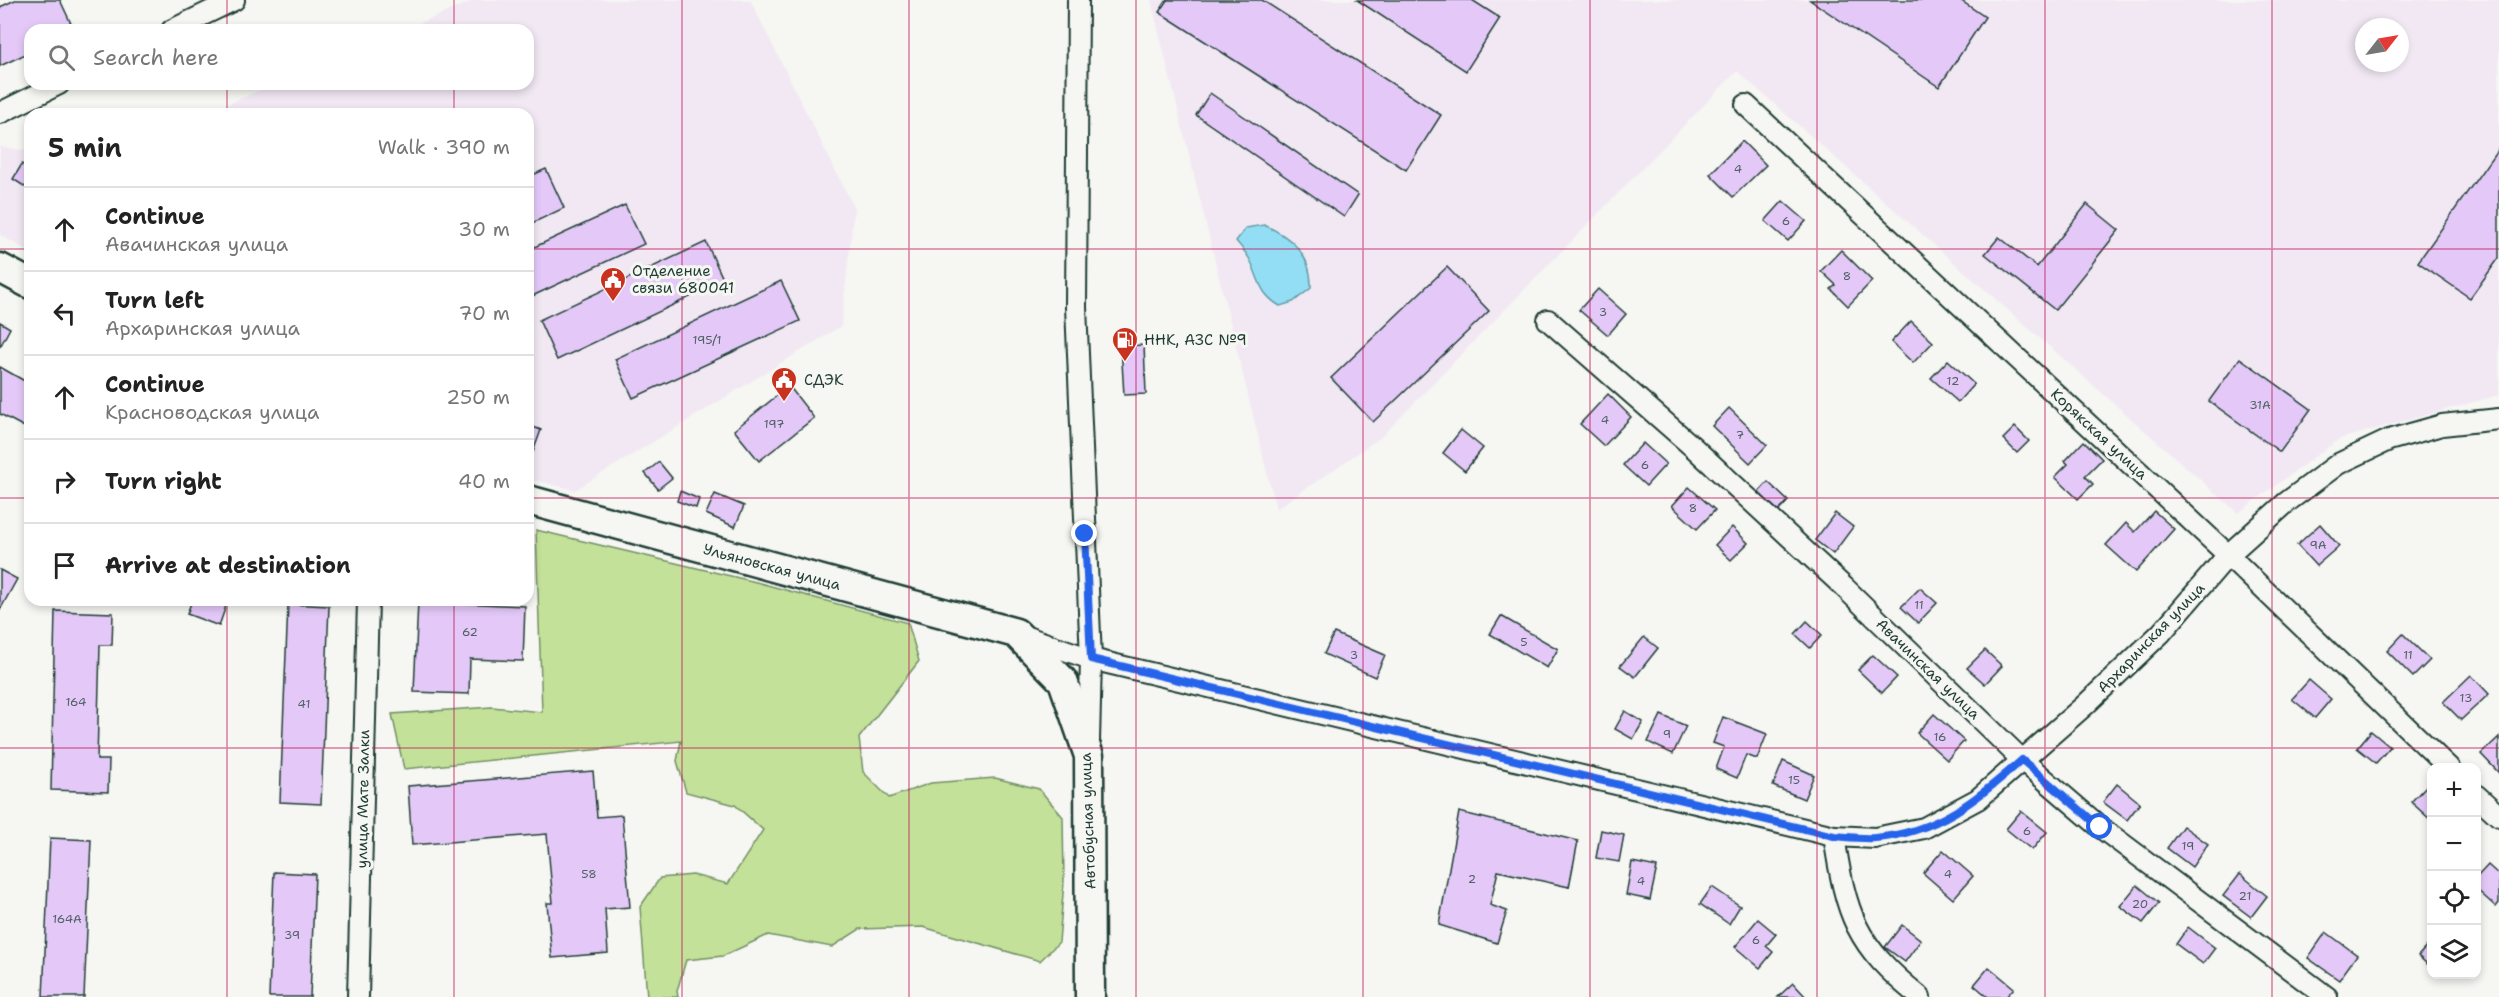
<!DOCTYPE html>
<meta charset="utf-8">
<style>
body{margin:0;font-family:"Shantell Sans",sans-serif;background:#f6f6f6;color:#222}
.controls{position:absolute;right:18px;bottom:18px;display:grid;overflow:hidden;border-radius:12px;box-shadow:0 3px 9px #0003}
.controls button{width:54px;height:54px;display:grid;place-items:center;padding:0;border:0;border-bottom:2px solid #e0e0e0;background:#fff;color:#222;font:30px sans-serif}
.compass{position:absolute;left:2355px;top:18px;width:54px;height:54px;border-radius:50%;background:#fff;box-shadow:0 3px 9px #0003;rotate:59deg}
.stop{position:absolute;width:18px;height:18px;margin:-14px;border:4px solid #2563eb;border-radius:50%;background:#fff}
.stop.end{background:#2563eb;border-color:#fff;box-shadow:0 2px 6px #0008}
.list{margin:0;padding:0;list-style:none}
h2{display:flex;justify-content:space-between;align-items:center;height:78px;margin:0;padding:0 24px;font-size:26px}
h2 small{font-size:20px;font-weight:400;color:#767676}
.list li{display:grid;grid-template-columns:39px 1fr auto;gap:18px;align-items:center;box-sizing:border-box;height:84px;padding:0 24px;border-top:2px solid #e0e0e0}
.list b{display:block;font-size:22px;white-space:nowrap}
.list p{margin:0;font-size:20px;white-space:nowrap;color:#767676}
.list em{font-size:20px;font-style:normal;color:#767676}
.icon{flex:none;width:33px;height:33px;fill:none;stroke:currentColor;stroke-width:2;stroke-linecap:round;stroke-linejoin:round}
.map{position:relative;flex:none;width:2499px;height:997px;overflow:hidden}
.search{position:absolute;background:#fff;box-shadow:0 3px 9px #0003;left:24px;top:24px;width:510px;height:66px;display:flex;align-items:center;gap:15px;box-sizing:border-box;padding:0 21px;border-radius:18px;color:#767676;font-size:22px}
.panel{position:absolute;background:#fff;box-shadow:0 3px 9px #0003;left:24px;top:108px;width:510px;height:498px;border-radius:18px}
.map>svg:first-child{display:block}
.built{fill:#f1e8f4;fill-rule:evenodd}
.green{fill:#c4e199;stroke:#728f66;stroke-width:1.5}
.water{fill:#93def4;stroke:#659ea7;stroke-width:1.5}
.building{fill:#e4c9f8;stroke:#1f3d34;stroke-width:1.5}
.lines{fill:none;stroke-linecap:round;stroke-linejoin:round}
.street-casing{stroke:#1f3d34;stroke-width:24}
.secondary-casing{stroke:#1f3d34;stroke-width:33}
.street{stroke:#f6f6f2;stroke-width:20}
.secondary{stroke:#f6f6f2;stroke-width:28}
.route{stroke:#2563eb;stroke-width:8}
.grid{fill:none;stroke:#c2185b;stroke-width:1.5;stroke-opacity:0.55}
.labels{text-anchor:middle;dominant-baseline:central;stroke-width:6;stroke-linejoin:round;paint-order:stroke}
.number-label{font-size:12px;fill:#506065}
.poi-label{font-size:15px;fill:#1f3d34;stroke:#f6f6f2;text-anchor:start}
.street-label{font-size:15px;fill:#1f3d34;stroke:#f6f6f2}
</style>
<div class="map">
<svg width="2499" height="997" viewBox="0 0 2499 997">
<rect width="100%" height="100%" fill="#f6f6f2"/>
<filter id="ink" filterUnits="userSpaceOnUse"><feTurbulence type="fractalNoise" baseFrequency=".0167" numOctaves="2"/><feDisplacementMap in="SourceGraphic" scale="12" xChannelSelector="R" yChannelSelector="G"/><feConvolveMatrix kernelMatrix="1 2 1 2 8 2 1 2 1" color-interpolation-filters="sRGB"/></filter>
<g filter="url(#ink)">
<g class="built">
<polygon points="475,0 750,0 854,208 841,326 575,490 528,479 528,114 204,114 275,84 528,84 528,30 404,30"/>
<path d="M1151 0H2499V395L2339 439 2238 513 1737 71 1381 437 1276 509ZM2364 27H2400V63H2364Z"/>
<polygon points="0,147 30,151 30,252 0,235"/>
</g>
<polygon class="green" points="536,530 756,582 908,623 919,661 859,738 863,772 889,798 931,783 995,778 1039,789 1063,817 1064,882 1059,942 1040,961 923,927 860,929 832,947 768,935 723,956 686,960 677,991 678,997 647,997 640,907 660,878 693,875 728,884 763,830 735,805 686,792 677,761 681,741 404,769 392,714 492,707 542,712"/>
<path class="water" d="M1264 225C1292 237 1312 255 1311 288L1293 302 1280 306C1261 295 1260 283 1252 264 1249 256 1242 248 1236 241L1246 228Z"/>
<g class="building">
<polygon points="15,0 60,0 74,30 30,30 30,52 0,66 0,7"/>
<polygon points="1167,0 1262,0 1441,115 1406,170 1159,12"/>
<polygon points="1357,0 1472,0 1500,18 1466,71"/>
<polygon points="1810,0 1960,0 1985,17 1939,87"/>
<polygon points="1210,93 1358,195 1344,217 1196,115"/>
<polygon points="1742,141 1766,165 1733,197 1710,174"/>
<polygon points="2499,147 2499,258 2470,298 2418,262"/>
<polygon points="22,164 30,170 27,188 13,179"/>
<polygon points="546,169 564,208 528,225 528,177"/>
<polygon points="1783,201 1806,221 1788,241 1765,221"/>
<polygon points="2087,204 2119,230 2055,310 1985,254 1999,237 2037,267"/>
<polygon points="625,205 644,244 528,298 528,250"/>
<polygon points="706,242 724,281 557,360 539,320"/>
<polygon points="1841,250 1872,281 1848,306 1831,289 1836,285 1821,271"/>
<polygon points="1447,267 1489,311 1373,422 1331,378"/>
<polygon points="781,281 800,321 633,398 615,359"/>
<polygon points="1598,289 1626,314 1608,335 1579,310"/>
<polygon points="1911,321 1933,342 1913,363 1891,342"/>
<polygon points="0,322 10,328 0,347"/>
<polygon points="1144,345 1146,394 1124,395 1121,346"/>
<polygon points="2240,358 2311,409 2280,452 2209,401"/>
<polygon points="1948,360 1974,384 1958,402 1931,378"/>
<polygon points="0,367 30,384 28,429 0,414"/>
<polygon points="789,386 814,418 759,461 734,430"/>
<polygon points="1608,394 1631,417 1604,446 1580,424"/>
<polygon points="1729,408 1767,445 1750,463 1712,426"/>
<polygon points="528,425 541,430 533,452 528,450"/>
<polygon points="2015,427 2029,441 2017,453 2003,439"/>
<polygon points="1461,430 1483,448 1465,471 1443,453"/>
<polygon points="2084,441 2102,459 2085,476 2093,484 2078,499 2055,477 2068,464 2065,461"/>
<polygon points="1643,443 1666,464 1646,486 1623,465"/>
<polygon points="659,462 672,478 658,489 645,473"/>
<polygon points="1768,482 1788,501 1777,513 1757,494"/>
<polygon points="1689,487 1715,510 1697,529 1672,506"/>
<polygon points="680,491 699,499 696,508 677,501"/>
<polygon points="715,494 744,506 735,527 706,514"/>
<polygon points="2154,511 2174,529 2136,572 2106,545 2126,523 2135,532"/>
<polygon points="1835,513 1853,527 1833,554 1815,540"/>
<polygon points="2320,524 2339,546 2316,566 2297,545"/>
<polygon points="1732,527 1748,543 1731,560 1715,545"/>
<polygon points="0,570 17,579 0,610"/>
<polygon points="1920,588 1937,603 1918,623 1901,607"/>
<polygon points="192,600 228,600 219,626 187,614"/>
<polygon points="418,601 525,606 523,661 470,659 469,694 414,692"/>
<polygon points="288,604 329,606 321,804 280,802"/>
<polygon points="55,611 113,613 112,645 100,645 97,760 109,760 108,792 51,790"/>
<polygon points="1501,616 1558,649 1547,668 1490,634"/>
<polygon points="1807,621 1822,635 1810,648 1795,634"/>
<polygon points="1334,633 1385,655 1375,677 1324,654"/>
<polygon points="2403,634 2430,660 2413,677 2387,651"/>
<polygon points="1644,637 1658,648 1635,677 1620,666"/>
<polygon points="1985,650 2002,666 1985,684 1967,668"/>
<polygon points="1873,655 1897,677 1882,693 1858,670"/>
<polygon points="2471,675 2489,694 2461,720 2443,702"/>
<polygon points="2309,680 2331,699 2315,718 2292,699"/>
<polygon points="1625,711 1643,722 1633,739 1615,729"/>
<polygon points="1934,714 1964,741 1947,760 1917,733"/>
<polygon points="1661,715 1686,726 1673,754 1648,742"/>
<polygon points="1723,717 1767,734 1757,759 1746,755 1737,778 1716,769 1724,747 1713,743"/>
<polygon points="2371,731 2390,747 2376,763 2357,748"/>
<polygon points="2499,737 2499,773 2481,754"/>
<polygon points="1783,761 1814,775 1804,799 1773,786"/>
<polygon points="593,771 597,817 622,815 630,907 605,909 608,953 552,958 547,903 553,903 547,834 412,845 408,786"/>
<polygon points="2429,783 2432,786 2432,821 2411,802"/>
<polygon points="2117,784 2140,803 2127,820 2103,802"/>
<polygon points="2021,811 2047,832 2032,850 2006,829"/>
<polygon points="1459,812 1578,841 1569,887 1498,871 1490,905 1507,911 1497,943 1439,925"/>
<polygon points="2183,826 2208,844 2192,867 2167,848"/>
<polygon points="1601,830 1624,835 1619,862 1596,858"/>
<polygon points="50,838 91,840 84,997 43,997"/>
<polygon points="1943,850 1973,876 1953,899 1923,873"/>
<polygon points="1632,862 1657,867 1650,900 1626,895"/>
<polygon points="2488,865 2499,875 2499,903 2496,907 2476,889 2476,878"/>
<polygon points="274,872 315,874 310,997 269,997"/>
<polygon points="2240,874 2267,896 2251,917 2223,896"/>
<polygon points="2137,885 2159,903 2143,923 2120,906"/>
<polygon points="1712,887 1740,906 1729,924 1700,904"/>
<polygon points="1758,919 1776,934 1766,946 1773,952 1760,968 1735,947"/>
<polygon points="1902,925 1921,940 1905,962 1885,947"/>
<polygon points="2188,927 2215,948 2203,964 2176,944"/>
<polygon points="2326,932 2357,955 2339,980 2308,958"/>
<polygon points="2432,941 2432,968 2418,956"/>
<polygon points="1989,967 2014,988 2006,997 1988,997 1974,985"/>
<polygon points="1793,983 1806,997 1778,997"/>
</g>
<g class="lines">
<defs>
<g id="street">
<polyline points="1078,0 1076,307 1091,659 1089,741"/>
<polyline points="172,30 234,0"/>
<polyline points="1746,105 2228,555 2449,768"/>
<polyline points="0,113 59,84"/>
<polyline points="1548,320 1693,447 1844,587 2022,760 2100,827 2327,997"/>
<path d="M1021 635 1091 659 1834 836C1846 915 1855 945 1920 997"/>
<polyline points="2476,795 2499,816"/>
<polyline points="1834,836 1875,838 1924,828 1978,799 2084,706 2161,633 2228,555 2287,502 2338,464 2389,440 2442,425 2499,419"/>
<polyline points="358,997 368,600"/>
</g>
<g id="secondary">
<polyline points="0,268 30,284"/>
<polyline points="528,500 1016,633 1063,681 1089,756 1090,997"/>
</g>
</defs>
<use href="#street" class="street-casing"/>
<use href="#secondary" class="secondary-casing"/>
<use href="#street" class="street"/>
<use href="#secondary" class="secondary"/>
</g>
</g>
<g class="lines" filter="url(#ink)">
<path class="route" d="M1085 534 1091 659 1834 836C1847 837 1862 839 1875 838 1937 833 1978 799 2022 760L2100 827"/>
</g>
<path class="grid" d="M227 0V30M454 0V30M682 0V997M909 0V997M1136 0V997M1363 0V997M1590 0V997M1817 0V997M2045 0V997M2272 0V997M227 84V114M454 84V114M0 249H30M528 249H2499M0 498H30M528 498H2499M227 600V997M454 600V997M0 748H2499"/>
<defs>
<symbol id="civic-pin" viewBox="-11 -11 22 30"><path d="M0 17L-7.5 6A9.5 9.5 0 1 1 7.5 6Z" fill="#c8321e" stroke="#f6f6f2"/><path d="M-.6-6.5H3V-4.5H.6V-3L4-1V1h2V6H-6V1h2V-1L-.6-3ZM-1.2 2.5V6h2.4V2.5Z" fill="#fff"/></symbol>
<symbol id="fuel-pin" viewBox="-11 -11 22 30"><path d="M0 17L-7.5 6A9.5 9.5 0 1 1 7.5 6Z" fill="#c8321e" stroke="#f6f6f2"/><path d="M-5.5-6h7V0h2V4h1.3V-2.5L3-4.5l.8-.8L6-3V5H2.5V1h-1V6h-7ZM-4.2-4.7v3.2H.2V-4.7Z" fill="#fff"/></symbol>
</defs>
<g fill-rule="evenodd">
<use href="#civic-pin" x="598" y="265" width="30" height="40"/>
<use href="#fuel-pin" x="1110" y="325" width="30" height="40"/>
<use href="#civic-pin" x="769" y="365" width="30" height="40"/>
</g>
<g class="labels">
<g class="number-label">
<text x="1738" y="169">4</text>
<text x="1786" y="221">6</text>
<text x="1847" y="276">8</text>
<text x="1603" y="312">3</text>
<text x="707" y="340">195/1</text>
<text x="1953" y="381">12</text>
<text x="2260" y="405">31А</text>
<text x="1605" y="420">4</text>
<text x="774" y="424">197</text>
<text x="1740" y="435">7</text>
<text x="1645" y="465">6</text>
<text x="1693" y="508">8</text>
<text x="2318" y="545">9А</text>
<text x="1919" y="605">11</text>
<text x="470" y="632">62</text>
<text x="1524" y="642">5</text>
<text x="1354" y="655">3</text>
<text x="2408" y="655">11</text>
<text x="2466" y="698">13</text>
<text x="76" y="702">164</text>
<text x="304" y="704">41</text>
<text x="1667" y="734">9</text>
<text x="1940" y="737">16</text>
<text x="1794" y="780">15</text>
<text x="2027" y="831">6</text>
<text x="2188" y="846">19</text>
<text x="589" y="874">58</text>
<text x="1948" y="874">4</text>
<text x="1472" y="879">2</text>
<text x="1641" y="881">4</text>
<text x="2245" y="896">21</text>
<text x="2140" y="904">20</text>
<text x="67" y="919">164А</text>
<text x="292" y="935">39</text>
<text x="1756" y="940">6</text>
</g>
<g class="poi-label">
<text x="632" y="271">Отделение<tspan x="632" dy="17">связи 680041</tspan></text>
<text x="1144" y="340">ННК, АЗС №9</text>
<text x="804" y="380">СДЭК</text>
</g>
<g class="street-label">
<text transform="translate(2099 434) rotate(43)">Корякская улица</text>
<text transform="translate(772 567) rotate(15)">Ульяновская улица</text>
<text transform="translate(2151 638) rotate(-46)">Архаринская улица</text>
<text transform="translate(1928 669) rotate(44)">Авачинская улица</text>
<text transform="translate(363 799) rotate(-89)">улица Мате Залки</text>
<text transform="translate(1088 821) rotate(-92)">Автобусная улица</text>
</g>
</g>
</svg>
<div class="controls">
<button>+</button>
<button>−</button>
<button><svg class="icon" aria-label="locate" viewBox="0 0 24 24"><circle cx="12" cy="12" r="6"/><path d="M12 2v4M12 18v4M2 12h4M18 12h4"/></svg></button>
<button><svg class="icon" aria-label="layers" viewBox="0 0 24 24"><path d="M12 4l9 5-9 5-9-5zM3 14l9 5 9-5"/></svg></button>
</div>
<svg class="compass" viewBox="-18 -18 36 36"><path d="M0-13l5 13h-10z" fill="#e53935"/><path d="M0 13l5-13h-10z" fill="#767676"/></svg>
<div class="stop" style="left:2100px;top:827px"></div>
<div class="stop end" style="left:1085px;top:534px"></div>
<div class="search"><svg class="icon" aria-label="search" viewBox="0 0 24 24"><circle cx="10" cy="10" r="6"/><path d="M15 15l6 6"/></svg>Search here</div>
<section class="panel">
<h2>5 min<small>Walk · 390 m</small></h2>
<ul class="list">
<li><svg class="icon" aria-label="ahead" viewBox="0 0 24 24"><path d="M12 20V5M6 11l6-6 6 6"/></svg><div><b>Continue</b><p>Авачинская улица</p></div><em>30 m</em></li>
<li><svg class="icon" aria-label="left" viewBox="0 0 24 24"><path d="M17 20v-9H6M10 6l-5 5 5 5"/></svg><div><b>Turn left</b><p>Архаринская улица</p></div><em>70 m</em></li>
<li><svg class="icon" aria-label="ahead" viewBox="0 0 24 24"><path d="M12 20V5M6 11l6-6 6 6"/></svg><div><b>Continue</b><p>Красноводская улица</p></div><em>250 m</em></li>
<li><svg class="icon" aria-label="right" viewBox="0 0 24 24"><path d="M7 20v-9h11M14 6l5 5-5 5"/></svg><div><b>Turn right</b></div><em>40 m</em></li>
<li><svg class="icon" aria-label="arrive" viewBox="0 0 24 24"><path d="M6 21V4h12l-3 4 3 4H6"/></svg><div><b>Arrive at destination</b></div></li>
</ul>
</section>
</div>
